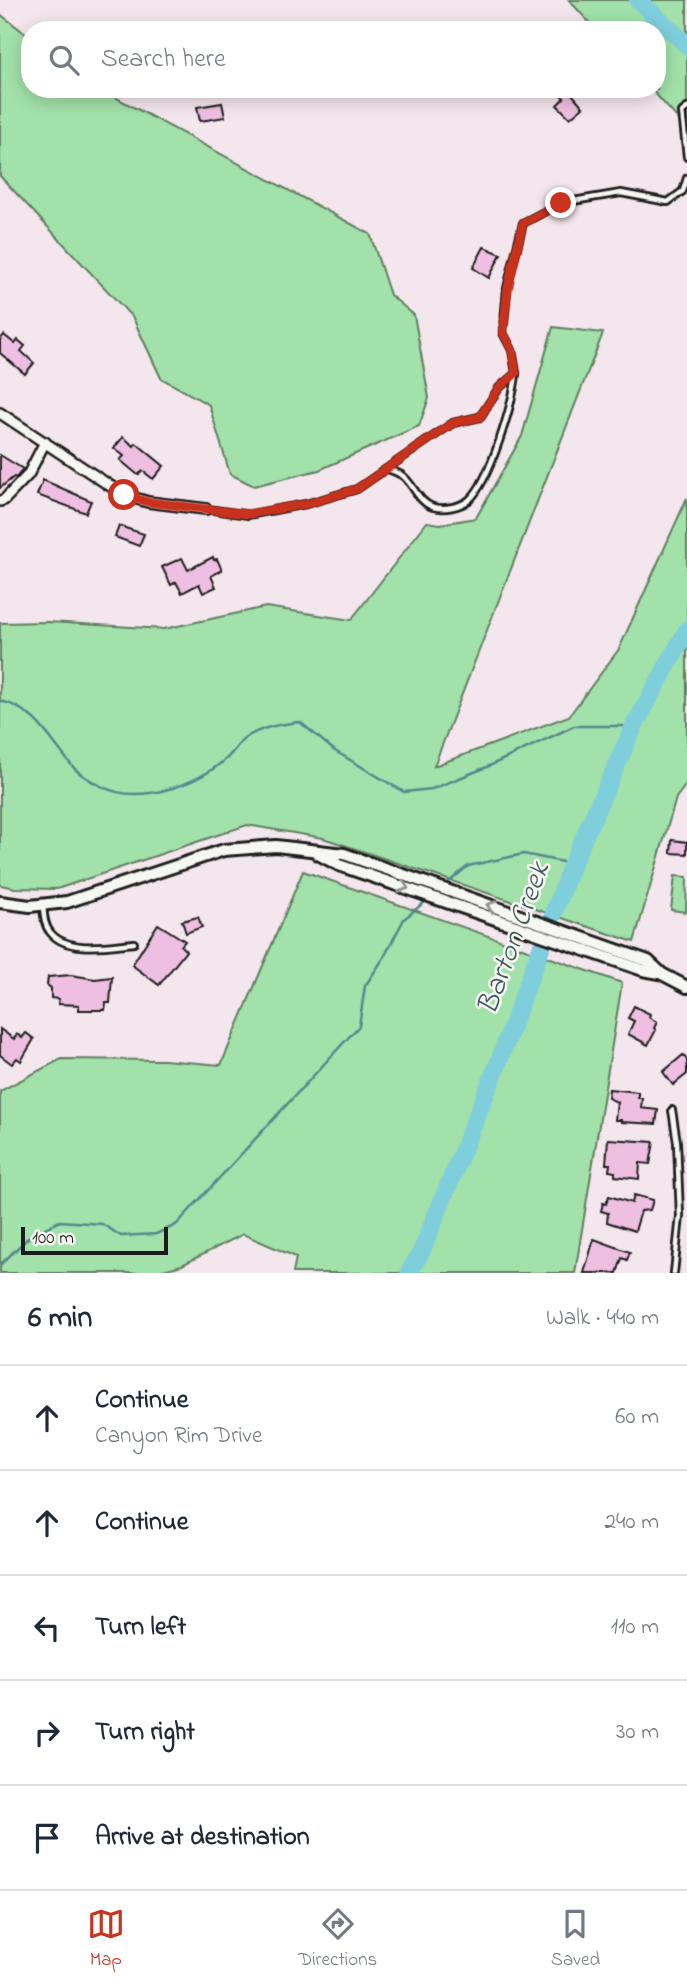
<!DOCTYPE html>
<meta charset="utf-8">
<style>
body{margin:0;font-family:"Indie Flower",sans-serif;background:#f6f6f7;color:#1f2937}
.scale{position:absolute;left:21px;bottom:18px;width:147px;box-sizing:border-box;padding-left:7px;border:4px solid #1c1c1c;border-top:0;font-size:19px;line-height:24px;white-space:nowrap;color:#1c1c1c;-webkit-text-stroke:5px #f6f6f2;paint-order:stroke}
.stop{position:absolute;width:21px;height:21px;margin:-16px;border:5px solid #c8321e;border-radius:50%;background:#fff}
.stop.end{background:#c8321e;border-color:#fff;box-shadow:0 2px 7px #0008}
.list{margin:0;padding:0;list-style:none}
h2{display:flex;justify-content:space-between;align-items:center;height:91px;margin:0;padding:0 28px;font-size:30px}
h2 small{font-size:23px;font-weight:400;color:#747a83}
.list li{display:grid;grid-template-columns:46px 1fr auto;gap:21px;align-items:center;box-sizing:border-box;height:105px;padding:0 28px;border-top:2px solid #e0e1e3}
.list b{display:block;font-size:26px;white-space:nowrap}
.list p{margin:0;font-size:23px;white-space:nowrap;color:#747a83}
.list em{font-size:23px;font-style:normal;color:#747a83}
.icon{flex:none;width:38px;height:38px;fill:none;stroke:currentColor;stroke-width:2;stroke-linecap:round;stroke-linejoin:round}
.map{position:relative;flex:none;width:687px;height:1273px;overflow:hidden}
.search{position:absolute;background:#fff;box-shadow:0 4px 18px #0003;left:21px;right:21px;top:21px;height:77px;display:flex;align-items:center;gap:18px;box-sizing:border-box;padding:0 24px;border-radius:28px;color:#747a83;font-size:26px}
.sheet{height:616px;background:#fff}
nav{display:flex;justify-content:space-around;align-items:center;box-sizing:border-box;height:98px;border-top:2px solid #e0e1e3;background:#fff;font-size:19px;color:#747a83}
nav a{display:grid;justify-items:center;gap:4px}
nav .on{color:#c8321e}
.map>svg:first-child{display:block}
.green{fill:#a2e1a9;stroke:#5f7e62;stroke-width:2}
.lines{fill:none;stroke-linecap:round;stroke-linejoin:round}
.stream{stroke:#57878f;stroke-width:2.5}
.river{stroke:#7fcedc;stroke-width:18}
.building{fill:#efbfe1;stroke:#1c1c1c;stroke-width:2}
.service-casing{stroke:#1c1c1c;stroke-width:10}
.minor-casing{stroke:#1c1c1c;stroke-width:14}
.tertiary-casing{stroke:#1c1c1c;stroke-width:16}
.service{stroke:#f6f6f2;stroke-width:4.5}
.minor{stroke:#f6f6f2;stroke-width:9}
.tertiary{stroke:#f6f6f2;stroke-width:10}
.oneway{stroke:#949492}
.route{stroke:#c8321e;stroke-width:9}
.labels{text-anchor:middle;dominant-baseline:central;stroke-width:5;stroke-linejoin:round;paint-order:stroke}
.water-label{font-size:30px;font-style:italic;fill:#3f5a5f;stroke:#f6f6f2}
</style>
<div class="map">
<svg width="687" height="1273" viewBox="0 0 687 1273">
<rect width="100%" height="100%" fill="#f4e6ed"/>
<filter id="ink" filterUnits="userSpaceOnUse"><feTurbulence type="fractalNoise" baseFrequency=".0143" numOctaves="2"/><feDisplacementMap in="SourceGraphic" scale="14" xChannelSelector="R" yChannelSelector="G"/><feConvolveMatrix kernelMatrix="1 2 1 2 8 2 1 2 1" color-interpolation-filters="sRGB"/></filter>
<g filter="url(#ink)">
<g class="green">
<polygon points="569,0 687,0 687,129 651,89 657,89 657,30 596,30"/>
<polygon points="0,14 30,37 30,89 100,89 370,234 390,295 414,315 429,398 419,426 319,470 254,486 230,474 209,405 161,378 133,318 0,176"/>
<polygon points="553,327 603,333 434,766 569,716 619,649 687,498 687,783 676,798 634,942 323,838 247,825 57,889 15,888 0,885 0,623 49,622 164,629 266,607 351,620 427,522 440,524 476,518 522,436"/>
<polygon points="303,871 622,983 575,1273 293,1273 296,1257 243,1234 182,1265 152,1273 0,1273 0,1091 61,1059 163,1060 221,1065"/>
<polygon points="675,876 687,877 686,912 671,910"/>
</g>
<g class="lines">
<g class="stream">
<path d="M0 701C36 708 52 743 74 768 81 775 93 782 101 786 138 806 196 785 226 759 233 753 237 745 244 739 260 727 281 724 300 722L335 751 404 792 432 789 487 767 574 726H634"/>
<polyline points="443,887 468,866 524,854 572,864"/>
<polyline points="0,1265 31,1235 60,1221 102,1224 121,1236 156,1234 176,1225 359,1026 365,986 383,959 404,919 427,900"/>
</g>
<g class="river">
<polyline points="638,0 687,45"/>
<polyline points="409,1273 422,1250 498,1064 572,864 634,726 687,630"/>
</g>
</g>
<g class="building">
<polygon points="556,89 568,89 583,107 570,118 557,105 564,98"/>
<polygon points="222,103 225,117 200,121 197,107"/>
<polygon points="484,247 501,254 489,278 473,268"/>
<polygon points="4,335 15,344 18,340 25,346 21,351 34,363 25,374 0,353 0,340"/>
<polygon points="123,437 134,446 136,443 164,466 153,479 143,471 138,475 120,460 124,456 114,448"/>
<polygon points="0,455 23,469 16,478 14,477 0,488"/>
<polygon points="43,480 91,501 86,513 37,495"/>
<polygon points="119,526 144,534 139,546 115,537"/>
<polygon points="213,557 214,560 217,559 222,570 211,576 216,587 203,593 199,584 182,593 176,582 171,585 162,567 182,558 188,570"/>
<polygon points="672,840 687,842 687,854 671,853"/>
<polygon points="198,917 202,927 186,933 182,921"/>
<polygon points="158,924 185,941 181,946 186,951 159,985 132,965"/>
<polygon points="71,975 95,979 112,977 110,1003 106,1003 105,1010 79,1010 79,1005 58,1004 59,999 51,998 51,988 47,985 48,977"/>
<polygon points="634,1006 650,1014 649,1017 657,1022 654,1028 656,1030 648,1045 628,1034 634,1021 628,1018"/>
<polygon points="0,1029 14,1039 17,1034 22,1038 26,1033 34,1039 21,1061 17,1058 12,1064 0,1055"/>
<polygon points="683,1055 687,1060 687,1074 673,1085 663,1072"/>
<polygon points="609,1089 638,1092 638,1098 642,1098 641,1108 658,1110 656,1124 621,1122 621,1120 615,1120 617,1102 608,1098"/>
<polygon points="608,1139 654,1142 650,1164 640,1163 639,1179 615,1176 615,1172 609,1171 610,1164 606,1164"/>
<polygon points="634,1195 653,1200 650,1210 641,1211 635,1231 607,1222 608,1213 601,1211 603,1203 606,1204 609,1196 632,1203"/>
<polygon points="594,1239 630,1252 627,1260 622,1258 617,1273 584,1273"/>
</g>
<g class="lines">
<defs>
<g id="service">
<polyline points="687,108 682,112 687,157"/>
<path d="M388 469C393 471 399 473 403 476 414 485 418 502 433 507 444 510 460 507 469 500 490 482 513 402 516 374"/>
<polyline points="207,509 248,515 306,504 357,489 453,423 480,417 499,388 516,373 512,350 503,333 507,288 523,223 561,203 621,193 668,202 683,191 687,178"/>
<path d="M43 906C44 915 44 925 50 932 67 954 110 945 134 943"/>
<polyline points="672,1110 677,1142 680,1216 674,1273"/>
</g>
<g id="minor">
<polyline points="0,413 124,495 148,502 206,509"/>
<polyline points="0,501 4,500 28,475 45,442"/>
</g>
<g id="tertiary">
<polyline points="318,854 339,865 643,970 660,973"/>
<polyline points="0,902 30,906 67,902 224,850 276,846 344,854 648,961 662,974 687,987"/>
</g>
</defs>
<use href="#service" class="service-casing"/>
<use href="#minor" class="minor-casing"/>
<use href="#tertiary" class="tertiary-casing"/>
<use href="#service" class="service"/>
<use href="#minor" class="minor"/>
<use href="#tertiary" class="tertiary"/>
</g>
<defs><path id="oneway-chevron" d="M-2-3.5L2.5 0L-2 3.5" fill="none" stroke-width="1.6" stroke-linecap="round" stroke-linejoin="round" transform="scale(1.75)"/></defs>
<g class="oneway">
<use href="#oneway-chevron" transform="translate(404 887) rotate(19)"/>
<use href="#oneway-chevron" transform="translate(491 906) rotate(-161)"/>
</g>
</g>
<g class="lines" filter="url(#ink)">
<polyline class="route" points="124,495 148,502 248,514 306,504 357,489 453,423 480,417 499,388 516,373 512,350 503,332 508,288 523,223 561,203"/>
</g>
<g class="labels">
<g class="water-label">
<text transform="translate(515 939) rotate(-70)">Barton Creek</text>
</g>
</g>
</svg>
<div class="scale">100 m</div>
<div class="stop" style="left:124px;top:495px"></div>
<div class="stop end" style="left:561px;top:203px"></div>
<div class="search"><svg class="icon" aria-label="search" viewBox="0 0 24 24"><circle cx="10" cy="10" r="6"/><path d="M15 15l6 6"/></svg>Search here</div>
</div>
<section class="sheet">
<h2>6 min<small>Walk · 440 m</small></h2>
<ul class="list">
<li><svg class="icon" aria-label="ahead" viewBox="0 0 24 24"><path d="M12 20V5M6 11l6-6 6 6"/></svg><div><b>Continue</b><p>Canyon Rim Drive</p></div><em>60 m</em></li>
<li><svg class="icon" aria-label="ahead" viewBox="0 0 24 24"><path d="M12 20V5M6 11l6-6 6 6"/></svg><div><b>Continue</b></div><em>240 m</em></li>
<li><svg class="icon" aria-label="left" viewBox="0 0 24 24"><path d="M17 20v-9H6M10 6l-5 5 5 5"/></svg><div><b>Turn left</b></div><em>110 m</em></li>
<li><svg class="icon" aria-label="right" viewBox="0 0 24 24"><path d="M7 20v-9h11M14 6l5 5-5 5"/></svg><div><b>Turn right</b></div><em>30 m</em></li>
<li><svg class="icon" aria-label="arrive" viewBox="0 0 24 24"><path d="M6 21V4h12l-3 4 3 4H6"/></svg><div><b>Arrive at destination</b></div></li>
</ul>
</section>
<nav>
<a class="on"><svg class="icon" aria-label="map" viewBox="0 0 24 24"><path d="M3 6l6-2 6 2 6-2v14l-6 2-6-2-6 2zM9 4v14M15 6v14"/></svg>Map</a>
<a><svg class="icon" aria-label="directions" viewBox="0 0 24 24"><path d="M12 3l9 9-9 9-9-9zM9 14v-3h6M13 9l2 2-2 2"/></svg>Directions</a>
<a><svg class="icon" aria-label="saved" viewBox="0 0 24 24"><path d="M7 4h10v16l-5-4-5 4z"/></svg>Saved</a>
</nav>
